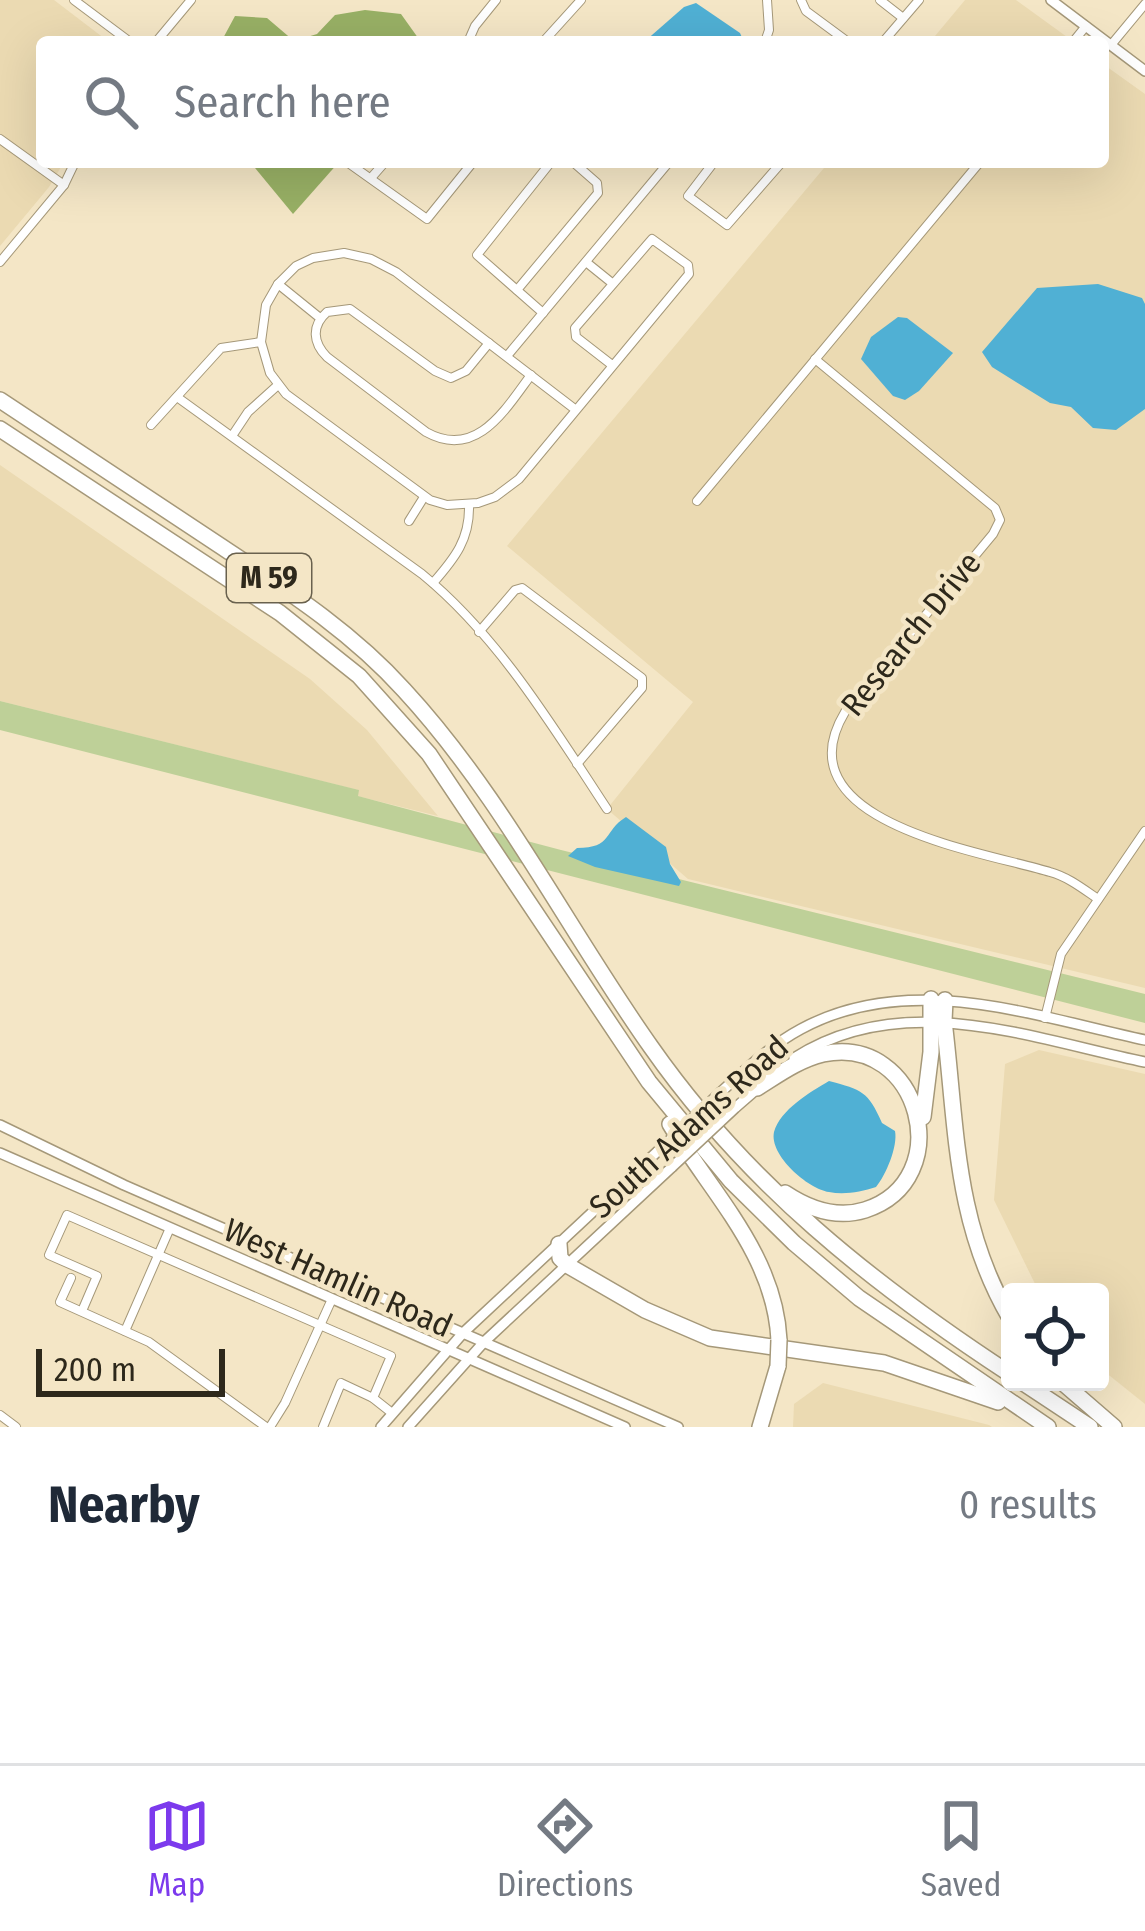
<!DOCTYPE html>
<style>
body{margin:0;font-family:"Fira Sans Condensed",sans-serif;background:#f6f6f7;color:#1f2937}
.controls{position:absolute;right:36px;bottom:36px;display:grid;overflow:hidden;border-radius:12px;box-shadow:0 12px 48px #0002}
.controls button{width:108px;height:108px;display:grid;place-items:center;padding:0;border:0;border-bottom:3px solid #e0e1e3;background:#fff;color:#1f2937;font:60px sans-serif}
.scale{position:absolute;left:36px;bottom:30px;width:189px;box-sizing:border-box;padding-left:12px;border:6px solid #2d281b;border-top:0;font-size:33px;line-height:42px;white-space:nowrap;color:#2d281b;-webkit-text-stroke:9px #f4e6c6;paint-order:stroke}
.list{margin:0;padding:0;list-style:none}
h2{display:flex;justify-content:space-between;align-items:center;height:156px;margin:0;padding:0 48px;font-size:51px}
h2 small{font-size:39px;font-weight:400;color:#747a83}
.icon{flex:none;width:66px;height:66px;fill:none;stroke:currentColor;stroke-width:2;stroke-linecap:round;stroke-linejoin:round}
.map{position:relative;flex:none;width:1145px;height:1427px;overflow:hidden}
.search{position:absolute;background:#fff;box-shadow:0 12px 48px #0002;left:36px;right:36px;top:36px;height:132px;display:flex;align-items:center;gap:30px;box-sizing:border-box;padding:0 42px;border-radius:12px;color:#747a83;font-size:45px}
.sheet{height:336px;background:#fff}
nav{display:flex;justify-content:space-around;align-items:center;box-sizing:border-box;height:168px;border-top:3px solid #e0e1e3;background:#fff;font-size:33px;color:#747a83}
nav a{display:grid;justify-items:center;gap:6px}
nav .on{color:#7c3aed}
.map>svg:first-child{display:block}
.built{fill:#ebdab2}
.green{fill:#bed098}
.forest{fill:#98b065}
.water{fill:#50b0d4}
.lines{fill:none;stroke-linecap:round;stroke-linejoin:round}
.street-casing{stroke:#a59879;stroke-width:10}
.secondary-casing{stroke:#a59879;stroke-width:12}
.highway-casing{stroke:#a59879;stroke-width:18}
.street{stroke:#fff;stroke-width:8}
.secondary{stroke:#fff;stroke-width:9}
.highway{stroke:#fff;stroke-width:15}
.secondary-bridge-casing{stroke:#a59879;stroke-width:12;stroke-linecap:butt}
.highway-bridge-casing{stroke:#a59879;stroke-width:18;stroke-linecap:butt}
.secondary-bridge{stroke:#fff;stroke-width:9}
.highway-bridge{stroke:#fff;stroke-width:15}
.labels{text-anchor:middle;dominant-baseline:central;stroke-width:9;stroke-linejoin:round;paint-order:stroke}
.shield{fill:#f4e6c6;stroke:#69614e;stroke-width:3}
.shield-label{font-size:30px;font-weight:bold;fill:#2d281b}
.street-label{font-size:33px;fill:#2d281b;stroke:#f4e6c6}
</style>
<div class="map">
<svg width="1145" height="1427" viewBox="0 0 1145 1427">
<rect width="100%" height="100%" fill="#f4e6c6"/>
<g class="built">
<polygon points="0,0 54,0 109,42 42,42 42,162 64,162 49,187 0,246"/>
<polygon points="965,0 1016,0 1074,42 930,42"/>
<polygon points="1103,64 1145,94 1145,988 688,879 607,809 693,702 507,546 829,162 1103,162"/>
<polygon points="0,465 310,679 367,730 438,816 357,796 358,790 0,701"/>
<polygon points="1039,1050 1145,1074 1145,1404 1100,1368 1100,1292 1039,1292 994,1200 1005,1064"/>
<polygon points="823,1383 989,1425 992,1427 793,1427 794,1404"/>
</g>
<polygon class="green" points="0,701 359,790 358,796 561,850 1145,994 1145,1023 0,730"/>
<g class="forest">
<polygon points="365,10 401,14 421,42 221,42 235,16 267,18 294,41 317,34 335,15"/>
<polygon points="250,162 339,162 293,214"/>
</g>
<g class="water">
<polygon points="696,3 740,33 744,42 644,42 684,7"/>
<polygon points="1098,284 1142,298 1145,304 1145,409 1116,430 1093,428 1071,407 1050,403 992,367 982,352 1037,288"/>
<polygon points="898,317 907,318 953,353 919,391 905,400 893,396 861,359 871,337"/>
<path d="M626 817 666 847 670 864 681 882 679 886 595 867 568 856 577 848C613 848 603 831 626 817Z"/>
<path d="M829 1081C862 1090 868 1091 882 1123L895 1131C898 1146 886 1175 876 1187 861 1192 844 1195 829 1192 808 1189 769 1155 774 1132 780 1110 810 1092 829 1081Z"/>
</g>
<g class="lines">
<defs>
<g id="street">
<polyline points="74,0 130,42"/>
<polyline points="801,0 806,11 848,42"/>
<polyline points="880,0 903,18"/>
<polyline points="156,42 191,0"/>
<polyline points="468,42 475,26 496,0"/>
<polyline points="543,42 581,0"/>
<polyline points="765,42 769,30 767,0"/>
<polyline points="883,42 919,0"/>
<polyline points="1073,42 1086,26"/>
<polyline points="1111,45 1145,4"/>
<polyline points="0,139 64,185"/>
<polyline points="347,162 427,219 473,162"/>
<polyline points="714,162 688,196 727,225 782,162"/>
<polyline points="371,178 385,162"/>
<polyline points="0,262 64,185 75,162"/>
<polyline points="586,262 612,283"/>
<polyline points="278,284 320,318"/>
<polyline points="517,290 598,193 597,183 573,162"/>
<polyline points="543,313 477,255 551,162"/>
<path d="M489 343 466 371 451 378 435 371 350 309 327 312C311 326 313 343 327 357L426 432C476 460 505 410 531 375"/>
<polyline points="507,356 669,162"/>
<path d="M815 359 995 508 1000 520 993 534 845 712C778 823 985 852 1050 872 1068 877 1082 888 1098 899"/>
<path d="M177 397 422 574C499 637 553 727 607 809"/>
<polyline points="576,410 396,272 371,259 344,253 313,258 296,266 278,284 266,305 261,342 270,373 286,394 430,500 447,505 478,503 495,497 519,479 689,274 688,265 652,239 575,328 576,337 612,365"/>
<polyline points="151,425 221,348 261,342"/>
<polyline points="232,436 248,412 278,385"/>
<polyline points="697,501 980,162"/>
<polyline points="409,521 424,497"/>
<path d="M433 583C455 558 470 539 469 505"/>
<polyline points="479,632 515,590 522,588 642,678 642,688 577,764"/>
<polyline points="1045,1018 1061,954 1145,831"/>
<polyline points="71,1278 60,1302 149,1342 266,1427"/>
<polyline points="82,1311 97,1276 49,1255 67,1215 391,1356 373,1398"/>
<polyline points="125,1331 170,1228"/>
<polyline points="0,1415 16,1427"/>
<polyline points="270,1427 285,1403 332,1299"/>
<polyline points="323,1427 341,1383 373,1398 392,1413"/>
</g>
<g id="secondary">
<polyline points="1051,0 1145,71"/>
<path d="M794 1058C903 988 1029 1038 1145 1062"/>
<path d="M721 1092C746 1069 771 1045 801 1029 910 970 1033 1016 1145 1040"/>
<polyline points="735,1108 758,1088"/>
<polyline points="0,1125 124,1185 678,1427"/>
<polyline points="0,1153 625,1427"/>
<polyline points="381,1427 463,1333 658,1151"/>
<polyline points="408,1427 484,1342 672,1167"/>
</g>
<g id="highway">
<path d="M0 400C73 449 146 496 219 545 285 589 351 631 404 690 502 796 568 930 651 1047 747 1184 871 1283 1010 1374"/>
<polyline points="0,429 280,613 359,676 429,754 649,1082 731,1181 794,1243 859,1298 1048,1427"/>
<path d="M945 1000 944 1021C957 1128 954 1222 1010 1318"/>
<path d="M757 1088C778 1075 798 1060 823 1054 920 1033 959 1180 865 1210 836 1219 809 1209 785 1193"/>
<polyline points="923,1117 931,1052 931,999"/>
<path d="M670 1124C712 1194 775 1255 779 1340"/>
<polyline points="559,1244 560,1258 567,1265 645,1310 710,1338 884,1363 998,1402"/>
<polyline points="1022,1382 1090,1427"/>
<polyline points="1062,1382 1114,1427"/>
<polyline points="760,1427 778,1366"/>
</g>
</defs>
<use href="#street" class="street-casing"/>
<use href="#secondary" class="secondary-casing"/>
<use href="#highway" class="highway-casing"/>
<use href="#street" class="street"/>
<use href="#secondary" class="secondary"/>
<use href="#highway" class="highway"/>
<defs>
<g id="secondary-bridge">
<polyline points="658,1151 721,1092"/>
<polyline points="672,1167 735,1108"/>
</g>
<polyline id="highway-bridge" points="778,1366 779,1340"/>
</defs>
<use href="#secondary-bridge" class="secondary-bridge-casing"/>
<use href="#highway-bridge" class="highway-bridge-casing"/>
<use href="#secondary-bridge" class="secondary-bridge"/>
<use href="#highway-bridge" class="highway-bridge"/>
</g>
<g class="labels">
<rect class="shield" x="227" y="554" width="84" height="48" rx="9"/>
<g class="shield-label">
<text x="269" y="578">M 59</text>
</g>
<g class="street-label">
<text transform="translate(911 634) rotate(-51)">Research Drive</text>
<text transform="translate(689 1127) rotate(-42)">South Adams Road</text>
<text transform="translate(338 1278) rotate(24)">West Hamlin Road</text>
</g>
</g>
</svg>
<div class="controls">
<button><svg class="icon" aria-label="locate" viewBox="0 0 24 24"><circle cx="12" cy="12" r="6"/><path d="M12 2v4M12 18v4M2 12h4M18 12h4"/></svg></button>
</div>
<div class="scale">200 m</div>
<div class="search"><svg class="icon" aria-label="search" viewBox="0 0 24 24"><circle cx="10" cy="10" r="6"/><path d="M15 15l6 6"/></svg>Search here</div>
</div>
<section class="sheet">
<h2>Nearby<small>0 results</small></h2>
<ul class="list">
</ul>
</section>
<nav>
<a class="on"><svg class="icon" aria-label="map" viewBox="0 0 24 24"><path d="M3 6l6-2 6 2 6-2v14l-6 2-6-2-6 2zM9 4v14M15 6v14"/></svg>Map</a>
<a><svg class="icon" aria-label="directions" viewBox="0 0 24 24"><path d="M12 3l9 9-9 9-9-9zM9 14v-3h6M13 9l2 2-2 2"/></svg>Directions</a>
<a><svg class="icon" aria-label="saved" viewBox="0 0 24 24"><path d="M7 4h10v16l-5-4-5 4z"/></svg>Saved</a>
</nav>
